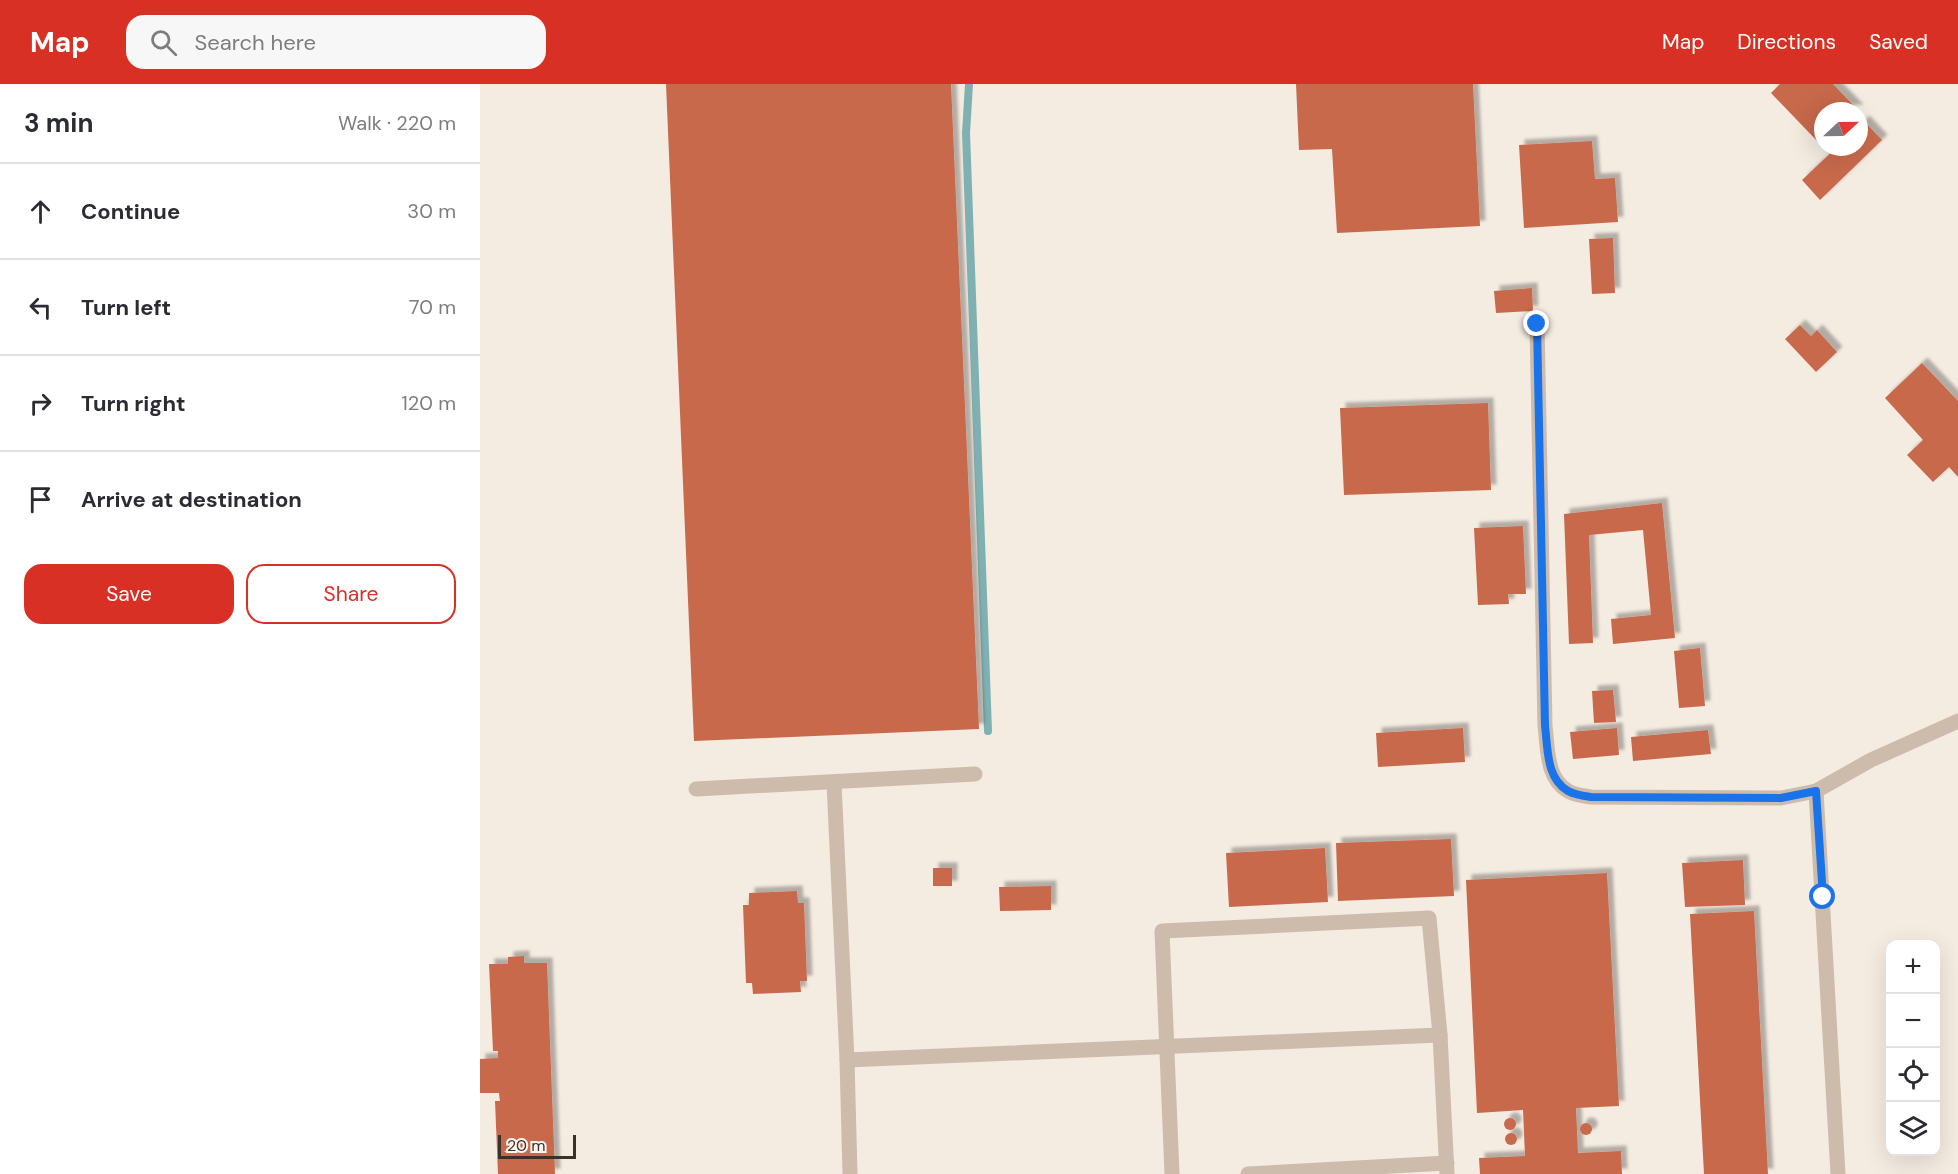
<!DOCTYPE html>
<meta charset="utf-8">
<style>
body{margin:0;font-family:"DM Sans",sans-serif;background:#f7f7f7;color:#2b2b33}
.controls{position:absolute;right:18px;bottom:18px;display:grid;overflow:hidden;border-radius:12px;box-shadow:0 6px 24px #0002}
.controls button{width:54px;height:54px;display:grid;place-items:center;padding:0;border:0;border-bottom:2px solid #e1e1e2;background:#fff;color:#2b2b33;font:30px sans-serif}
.compass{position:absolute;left:1334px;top:18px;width:54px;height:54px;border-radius:50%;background:#fff;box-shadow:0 6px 24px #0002;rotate:68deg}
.scale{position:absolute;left:18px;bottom:15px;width:78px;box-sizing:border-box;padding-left:6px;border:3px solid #3b302b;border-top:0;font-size:16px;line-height:21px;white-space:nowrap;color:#3b302b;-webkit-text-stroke:4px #fbf5ee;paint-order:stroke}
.stop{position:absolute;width:18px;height:18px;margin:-14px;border:4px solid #1a73e8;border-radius:50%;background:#fff}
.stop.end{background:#1a73e8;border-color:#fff;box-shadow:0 2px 6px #0008}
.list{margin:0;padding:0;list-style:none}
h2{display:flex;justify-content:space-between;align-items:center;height:78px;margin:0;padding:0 24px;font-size:26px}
h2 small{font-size:20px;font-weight:400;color:#7c7c81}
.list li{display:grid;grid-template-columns:39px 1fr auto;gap:18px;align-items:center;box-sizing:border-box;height:96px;padding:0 24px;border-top:2px solid #e1e1e2}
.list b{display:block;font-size:22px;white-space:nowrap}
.list em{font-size:20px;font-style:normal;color:#7c7c81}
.actions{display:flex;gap:12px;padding:18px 24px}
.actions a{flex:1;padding:14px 0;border:2px solid #d93025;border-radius:18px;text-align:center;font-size:21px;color:#d93025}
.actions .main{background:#d93025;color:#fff}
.icon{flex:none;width:33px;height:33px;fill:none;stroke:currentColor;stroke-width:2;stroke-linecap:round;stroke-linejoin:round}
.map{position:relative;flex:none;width:1478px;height:1090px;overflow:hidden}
header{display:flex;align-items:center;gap:36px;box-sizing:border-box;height:84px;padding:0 30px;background:#d93025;color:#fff}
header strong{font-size:28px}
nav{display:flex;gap:33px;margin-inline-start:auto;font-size:21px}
.search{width:420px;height:54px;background:#f7f7f7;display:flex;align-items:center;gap:15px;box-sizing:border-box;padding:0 21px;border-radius:18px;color:#7c7c81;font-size:22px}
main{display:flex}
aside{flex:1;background:#fff}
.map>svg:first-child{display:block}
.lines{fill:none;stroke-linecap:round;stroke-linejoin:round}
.stream{stroke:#7fb0b2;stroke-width:8}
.building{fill:#c8694b;filter:url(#shadow)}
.minor{stroke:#cdbbac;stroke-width:15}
.route{stroke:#1a73e8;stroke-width:8}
</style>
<header>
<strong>Map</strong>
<div class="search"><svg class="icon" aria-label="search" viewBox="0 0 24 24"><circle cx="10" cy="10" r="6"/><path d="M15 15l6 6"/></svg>Search here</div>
<nav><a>Map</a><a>Directions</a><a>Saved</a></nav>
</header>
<main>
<aside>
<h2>3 min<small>Walk · 220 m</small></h2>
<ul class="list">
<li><svg class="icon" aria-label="ahead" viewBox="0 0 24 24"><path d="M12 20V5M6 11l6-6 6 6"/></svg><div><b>Continue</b></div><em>30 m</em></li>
<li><svg class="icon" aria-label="left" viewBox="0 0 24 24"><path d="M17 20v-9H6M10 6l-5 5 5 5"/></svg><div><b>Turn left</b></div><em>70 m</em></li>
<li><svg class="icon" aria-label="right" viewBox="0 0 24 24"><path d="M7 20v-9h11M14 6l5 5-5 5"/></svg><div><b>Turn right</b></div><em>120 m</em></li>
<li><svg class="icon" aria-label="arrive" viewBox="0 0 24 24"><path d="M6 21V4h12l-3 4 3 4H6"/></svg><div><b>Arrive at destination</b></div></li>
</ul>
<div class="actions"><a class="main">Save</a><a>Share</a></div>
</aside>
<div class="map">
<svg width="1478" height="1090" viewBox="0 0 1478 1090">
<defs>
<filter id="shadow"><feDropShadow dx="5.5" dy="-5.5" stdDeviation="1.5" flood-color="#0004"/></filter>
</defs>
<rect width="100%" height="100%" fill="#f4ebe1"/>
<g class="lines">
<polyline class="stream" points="489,0 486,49 508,647"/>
</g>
<g class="building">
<polygon points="186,0 471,0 499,645 214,657"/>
<polygon points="816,0 993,0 1000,142 857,149 852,65 819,66"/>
<polygon points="1300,0 1353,0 1378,26 1343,27 1343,59 1341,61 1291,9"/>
<polygon points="1384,37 1402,56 1340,116 1322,96 1357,63 1379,63 1379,42"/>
<polygon points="1112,57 1115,95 1135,94 1138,138 1044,144 1039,61"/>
<polygon points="1133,154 1135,209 1112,210 1109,155"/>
<polygon points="1052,204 1053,227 1016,229 1014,207"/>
<polygon points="1320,241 1331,252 1337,246 1357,268 1336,288 1305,255"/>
<polygon points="1442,279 1478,317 1478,393 1469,383 1453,398 1427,371 1443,356 1405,314"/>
<polygon points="1008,319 1011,406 864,411 860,324"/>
<polygon points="1182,419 1195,554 1133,560 1131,535 1171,531 1163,446 1109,451 1113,559 1089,560 1084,430"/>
<polygon points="1043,442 1046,510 1028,510 1029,520 998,521 994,444"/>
<polygon points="1220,564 1225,622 1199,624 1194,567"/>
<polygon points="1133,606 1136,638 1114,639 1112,607"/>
<polygon points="983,644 985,678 898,683 896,649"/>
<polygon points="1137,644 1139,671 1093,675 1090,648"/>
<polygon points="1228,646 1231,670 1153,677 1151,653"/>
<polygon points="971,755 974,812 858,817 856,759"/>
<polygon points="845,764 848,818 749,823 746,769"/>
<polygon points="1263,776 1265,821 1205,823 1202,779"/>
<rect x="453" y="784" width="19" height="18"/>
<polygon points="1127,789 1139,1022 1096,1024 1098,1069 1141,1067 1142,1090 1000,1090 999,1074 1045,1072 1043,1026 997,1029 986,796"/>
<polygon points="571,802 571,826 520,827 519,803"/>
<polygon points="317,807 318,819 324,819 327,897 320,897 321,908 273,910 272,899 266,899 263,821 269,821 269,809"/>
<polygon points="1274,827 1288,1090 1224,1090 1210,830"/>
<polygon points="44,872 44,879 67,879 75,1090 18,1090 15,1017 20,1017 19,1009 0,1009 0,975 18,974 18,967 13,967 9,880 28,880 28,873"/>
<circle cx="1030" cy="1040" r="6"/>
<circle cx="1106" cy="1045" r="6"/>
<circle cx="1031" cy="1055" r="6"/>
</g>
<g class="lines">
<g class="minor">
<path d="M1057 240 1065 642C1068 665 1066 694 1088 707 1095 711 1104 712 1111 713L1301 714 1336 707 1391 676 1478 637"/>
<polyline points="354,699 367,976 370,1090"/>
<polyline points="216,705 495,690"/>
<polyline points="1336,707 1358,1090"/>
<polyline points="367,976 960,951"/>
<polyline points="692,1090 682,847 949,834 960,951 967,1090"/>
<polyline points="768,1090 967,1079"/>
</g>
</g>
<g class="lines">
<path class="route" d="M1057 240 1065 642C1068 665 1066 694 1088 707 1095 711 1104 712 1111 713L1301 714 1336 707 1343 813"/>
</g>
</svg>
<div class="controls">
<button>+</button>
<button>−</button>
<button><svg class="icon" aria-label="locate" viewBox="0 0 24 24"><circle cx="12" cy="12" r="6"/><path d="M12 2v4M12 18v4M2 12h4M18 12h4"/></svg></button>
<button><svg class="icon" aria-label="layers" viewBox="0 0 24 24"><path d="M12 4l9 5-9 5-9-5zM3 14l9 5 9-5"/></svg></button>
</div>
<svg class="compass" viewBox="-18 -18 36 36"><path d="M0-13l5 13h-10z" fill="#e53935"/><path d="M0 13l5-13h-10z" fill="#7c7c81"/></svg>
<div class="scale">20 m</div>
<div class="stop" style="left:1343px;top:813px"></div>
<div class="stop end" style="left:1057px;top:240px"></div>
</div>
</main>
